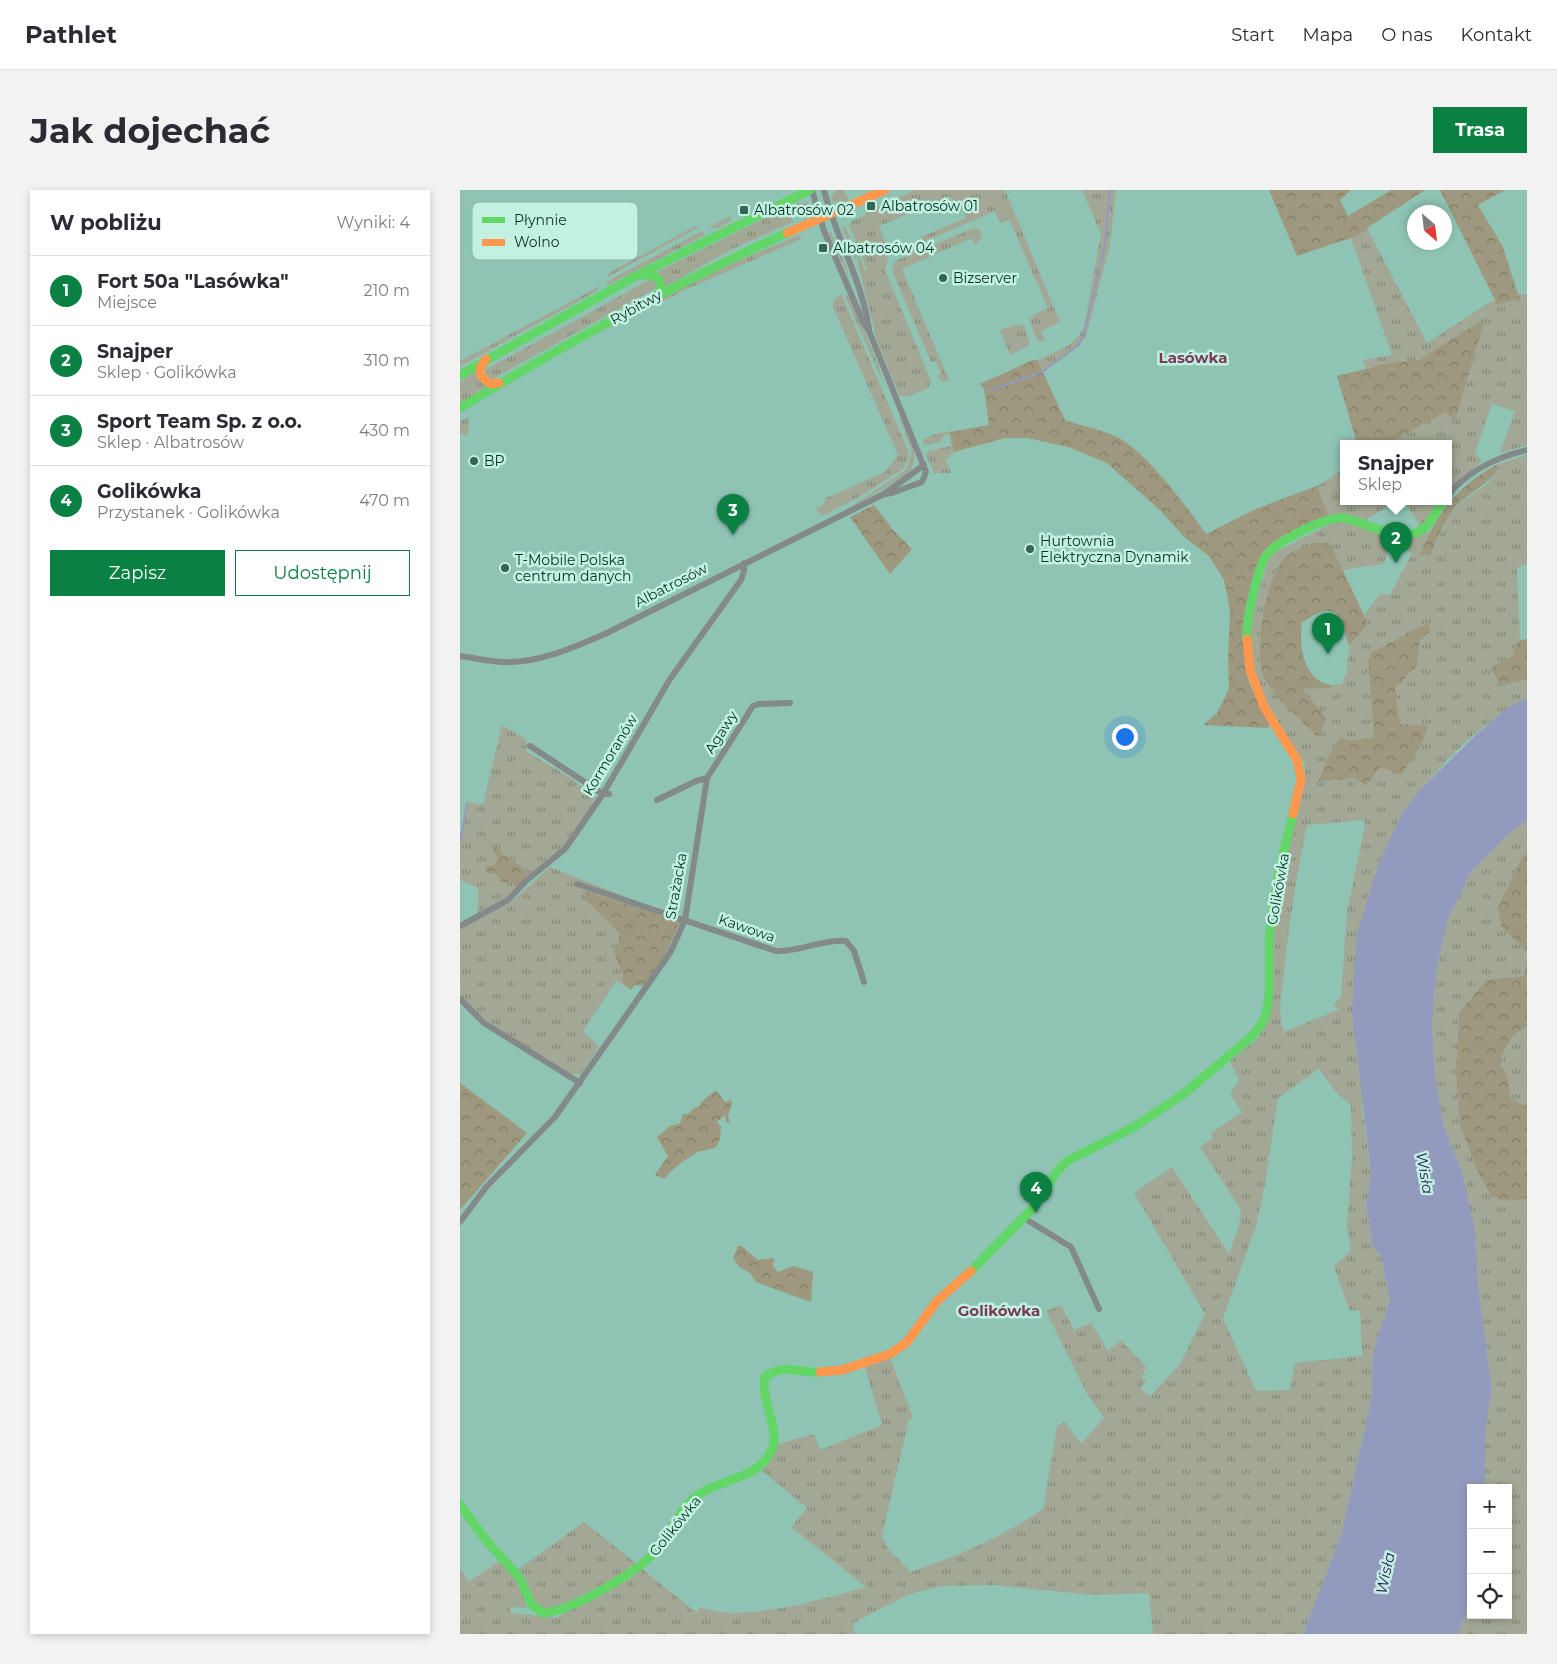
<!DOCTYPE html>
<html lang="pl">
<meta charset="utf-8">
<style>
body{margin:0;font-family:Montserrat,sans-serif;background:#f2f2f3;color:#2b2b33}
.controls{position:absolute;right:15px;bottom:15px;display:grid;overflow:hidden;border-radius:0px;box-shadow:0 2px 8px #0003}
.controls button{width:45px;height:45px;display:grid;place-items:center;padding:0;border:0;border-bottom:1px solid #e1e1e2;background:#fff;color:#2b2b33;font:25px sans-serif}
.compass{position:absolute;left:947px;top:15px;width:45px;height:45px;border-radius:50%;background:#fff;box-shadow:0 2px 8px #0003;rotate:152deg}
.you{position:absolute;left:664px;top:546px;width:18px;height:18px;margin:-12px;border:4px solid #fff;border-radius:50%;background:#1a73e8;box-shadow:0 0 0 8px #1a73e833}
.badge{display:grid;place-items:center;width:32px;height:32px;border-radius:50%;background:#0b8043;color:#fff;font-size:16px;font-weight:700}
.pin{position:absolute;translate:-50% -41px;filter:drop-shadow(0 1px 2px #0008)}
.pin::after{content:'';position:absolute;top:26px;width:18px;height:15px;background:inherit;clip-path:polygon(0 0,100% 0,50% 100%)}
.popup{position:absolute;left:880px;top:250px;width:112px;height:65px;box-sizing:border-box;display:grid;place-content:center;border-radius:0px;background:#fff;filter:drop-shadow(0 1px 4px #0005);font-size:16px;white-space:nowrap;color:#7c7c81}
.popup b{font-size:19px;color:#2b2b33}
.popup::after{content:'';position:absolute;left:50%;top:100%;margin-left:-10px;border:10px solid transparent;border-top-color:#fff}
.list{margin:0;padding:0;list-style:none}
h2{display:flex;justify-content:space-between;align-items:center;height:65px;margin:0;padding:0 20px;font-size:21px}
h2 small{font-size:16px;font-weight:400;color:#7c7c81}
.list li{display:grid;grid-template-columns:32px 1fr auto;gap:15px;align-items:center;box-sizing:border-box;height:70px;padding:0 20px;border-top:1px solid #e1e1e2}
.list b{display:block;font-size:19px;white-space:nowrap}
.list p{margin:0;font-size:16px;white-space:nowrap;color:#7c7c81}
.list em{font-size:16px;font-style:normal;color:#7c7c81}
.actions{display:flex;gap:10px;padding:15px 20px}
.actions a{flex:1;padding:11px 0;border:1px solid #0b8043;border-radius:0px;text-align:center;font-size:18px;color:#0b8043}
.actions .main{background:#0b8043;color:#fff}
.icon{flex:none;width:28px;height:28px;fill:none;stroke:currentColor;stroke-width:2;stroke-linecap:round;stroke-linejoin:round}
.map{position:relative;flex:none;width:1067px;height:1444px;overflow:hidden;border-radius:0px}
header{display:flex;align-items:center;gap:30px;box-sizing:border-box;height:70px;padding:0 25px;background:#fff;border-bottom:1px solid #e1e1e2}
header strong{font-size:24px}
nav{display:flex;gap:28px;margin-inline-start:auto;font-size:18px}
.intro{display:flex;align-items:center;justify-content:space-between;box-sizing:border-box;height:120px;padding:0 30px}
h1{margin:0;font-size:35px}
.button{padding:12px 22px;border-radius:0px;background:#0b8043;color:#fff;font-size:18px;font-weight:700}
main{display:flex;gap:30px;padding:0 30px}
aside{flex:1;background:#fff;border-radius:0px;box-shadow:0 2px 8px #0003}
.map>svg:first-child{display:block}
.grass{fill:url(#grass-tufts);fill-rule:evenodd}
.forest{fill:url(#forest-crowns)}
.water{fill:#929bbe}
.lines{fill:none;stroke-linecap:round;stroke-linejoin:round}
.stream{stroke:#929bbe;stroke-width:2}
.street{stroke:#838a89;stroke-width:6}
.fast{stroke:#63d668;stroke-width:9}
.slow{stroke:#ff974d;stroke-width:9}
.poi-dot{fill:#356458;stroke:#c3f1e1;stroke-width:2}
.labels{text-anchor:middle;dominant-baseline:central;stroke-width:5;stroke-linejoin:round;paint-order:stroke}
.poi-label{font-size:14px;fill:#043126;stroke:#c3f1e1;text-anchor:start}
.street-label{font-size:14px;fill:#043126;stroke:#c3f1e1}
.neighbourhood-label{font-size:15px;font-weight:bold;fill:#7b3959;stroke:#c3f1e1}
.water-label{font-size:15px;font-style:italic;fill:#311d61;stroke:#c3f1e1}
.key{fill:#c3f1e1;stroke:#8ab7a9;stroke-width:1}
.key-label{font-size:14px;fill:#043126}
</style>
<header>
<strong>Pathlet</strong>
<nav><a>Start</a><a>Mapa</a><a>O nas</a><a>Kontakt</a></nav>
</header>
<div class="intro"><h1>Jak dojechać</h1><a class="button">Trasa</a></div>
<main>
<aside>
<h2>W pobliżu<small>Wyniki: 4</small></h2>
<ul class="list">
<li><span class="badge">1</span><div><b>Fort 50a &quot;Lasówka&quot;</b><p>Miejsce</p></div><em>210 m</em></li>
<li><span class="badge">2</span><div><b>Snajper</b><p>Sklep · Golikówka</p></div><em>310 m</em></li>
<li><span class="badge">3</span><div><b>Sport Team Sp. z o.o.</b><p>Sklep · Albatrosów</p></div><em>430 m</em></li>
<li><span class="badge">4</span><div><b>Golikówka</b><p>Przystanek · Golikówka</p></div><em>470 m</em></li>
</ul>
<div class="actions"><a class="main">Zapisz</a><a>Udostępnij</a></div>
</aside>
<div class="map">
<svg width="1067" height="1444" viewBox="0 0 1067 1444">
<defs>
<pattern id="grass-tufts" width="24" height="20" patternUnits="userSpaceOnUse" patternTransform="scale(1.25)"><rect width="24" height="20" fill="#a3a795"/><path d="M3 7l-1-3M5 7V3M7 7l1-3M15 17l-1-3M17 17v-4M19 17l1-3" fill="none" stroke="#838979"/></pattern>
<pattern id="forest-crowns" width="20" height="18" patternUnits="userSpaceOnUse" patternTransform="scale(1.25)"><rect width="20" height="18" fill="#9e987e"/><path d="M2 6a3 3 0 1 1 6 0M12 15a3 3 0 1 1 6 0" fill="none" stroke="#7f7d67"/></pattern>
</defs>
<rect width="100%" height="100%" fill="#8fc4b4"/>
<g class="grass">
<polygon points="376,0 384,0 389,11 373,12 371,8"/>
<polygon points="455,0 545,0 600,132 581,141 585,151 578,152 570,132 570,128 574,127 573,125 588,118 549,29 540,33 535,21 463,52 461,47 506,28 499,12 494,14 490,6 419,36 429,61 425,80 471,191 468,198 447,207 439,205 417,151 398,74 398,62 405,81 407,79 389,35 392,31 406,25 405,23"/>
<path d="M622 0H656L650 54 626 147 619 155 582 182 577 170C595 162 616 156 624 137L641 44Z"/>
<polygon points="336,13 347,13 350,16 350,21 342,27"/>
<polygon points="327,17 333,32 268,61 205,97 204,89 197,82"/>
<polygon points="269,27 272,30 257,39 249,37"/>
<polygon points="235,36 239,37 146,88 149,83"/>
<polygon points="385,36 396,63 396,71 382,37"/>
<polygon points="514,38 520,40 522,47 515,55 512,48 442,79 489,190 483,192 477,186 481,184 476,171 471,172 432,80 435,71"/>
<polygon points="908,40 967,153 1027,114 1044,106 1067,104 1067,255 1040,263 1055,221 1032,214 1015,263 1022,271 989,299 988,254 927,254 985,221 995,230 1010,136 998,147 959,170 906,179 903,170 932,165 891,48"/>
<polygon points="242,41 245,45 148,95 146,92"/>
<polygon points="371,42 388,81 388,86 369,43"/>
<polygon points="339,45 341,49 225,100 138,144 232,91"/>
<polygon points="189,90 195,91 196,97 193,100 34,188 31,189 25,183 27,179"/>
<polygon points="140,96 137,101 0,176 0,171"/>
<polygon points="381,104 448,260 449,268 443,279 404,304 362,326 356,319 363,315 366,308 425,282 438,265 373,117 374,109"/>
<polygon points="384,104 391,109 418,174 425,197"/>
<polygon points="559,134 565,137 570,155 550,165 540,140"/>
<polygon points="16,181 18,190 26,197 0,214 0,192"/>
<path d="M439 226C449 241 463 267 448 283 442 289 434 292 428 296 414 305 399 313 384 321L446 280 452 262Z"/>
<polygon points="9,228 8,244 6,246 4,243 0,245 0,231"/>
<polygon points="490,241 494,262 486,270 491,283 474,283 466,265 469,261 491,256 489,244 484,245 482,251 464,256 463,250 475,244"/>
<path d="M1067 265V374L1057 378 1060 450 1041 496 1067 489V508C1020 532 973 581 942 624L902 917 911 984 906 1014 913 1056 921 1065 930 1111 912 1176V1206L881 1346 843 1444H693L689 1403 633 1405 533 1395 483 1396 450 1404 393 1433 395 1444H0V1378L9 1392 40 1370C51 1382 70 1400 66 1418L50 1417 51 1423 96 1428 163 1391 182 1379 237 1423 239 1417C283 1434 362 1409 406 1397L331 1337 347 1318 301 1280 310 1270 318 1254 354 1244 360 1260 422 1235 405 1177 430 1167 453 1228 449 1229 422 1346 428 1359 451 1382C498 1366 543 1347 583 1319L597 1236 605 1232 621 1254 644 1228 627 1204 586 1121 601 1115 614 1140 631 1133 648 1161 661 1150 686 1177 682 1187 686 1191 680 1199 690 1206 720 1174 745 1124 674 1003 712 977 769 1064 779 1035 781 1020 740 957 753 948 751 943 782 922 770 904 779 890 770 871 796 850 809 830 813 746 824 678 845 585V574C820 535 785 488 790 439 793 415 802 391 809 369L814 363 874 332H889L931 345 934 349 923 374 883 380 870 353 824 369 812 391 842 499 870 498 871 495 882 494 887 482 889 456 908 434 904 425 920 404 930 405 952 363 939 355C944 343 959 347 969 341L960 364 970 366 987 328 999 314 1027 294 1040 279 1036 275ZM967 433 960 450 957 475 935 499 940 534 895 588 859 592 872 559 880 547 889 551 914 547 908 469 912 462ZM903 630 905 635 887 721 881 807 873 816 880 819 824 842C817 826 822 800 824 782 829 732 837 684 847 635ZM859 879 875 901 891 916 892 967 887 1036 891 1061 874 1076 889 1120 900 1121 902 1166 835 1173 830 1200 796 1201 763 1128 796 1036 804 1000 818 908Z"/>
<polygon points="883,280 884,312 934,312 906,330 890,325 868,325 857,296"/>
<polygon points="945,312 979,312 961,338"/>
<polygon points="42,535 66,549 67,562 108,586 135,608 129,622 119,634 103,659 46,709 18,722 18,698 0,690 0,646 7,613 23,614"/>
<polygon points="1067,630 1067,663 1062,667 1038,717 1041,737 1067,762 1064,786 1026,790 999,823 996,882 1000,935 1026,996 1048,1011 1067,1009 1067,1444 998,1444 1011,1407 1011,1425 1048,1425 1048,1298 1025,1298 1025,1238 1032,1199 1002,982 984,937 975,886 972,836 976,783 987,731 1010,683 1048,644"/>
<path d="M90 677 222 729 202 772 176 788 168 798 156 791 123 841 139 857 121 884H111C88 870 10 826 1 805 0 795 0 752 0 739L51 712Z"/>
<path d="M1067 837V915L1061 914 1051 909 1047 885 1040 874C1043 859 1052 842 1067 837Z"/>
<polygon points="124,1332 177,1374 165,1383 94,1420 79,1418 56,1381"/>
</g>
<g class="forest">
<polygon points="809,0 891,0 880,10 888,26 931,0 965,0 907,38 908,40 891,48 837,66"/>
<polygon points="980,0 1045,0 1018,15 1043,57 1060,111 1056,110 1034,115 1036,112"/>
<polygon points="1025,128 995,231 985,222 927,254 897,254 877,186 930,173 959,170"/>
<path d="M573 170H577L605 230C622 236 643 240 659 248 686 262 728 318 746 344L798 318 857 296 868 325 804 365C786 394 779 456 788 489 793 504 803 520 810 534L808 538 743 535 757 523 769 498 768 469 770 420 764 390 749 366 724 347 702 322 647 273 608 257 568 248H545L494 262 490 242 529 235 524 199 520 194Z"/>
<path d="M1036 275 1040 278C1026 295 1013 301 998 314 984 328 978 348 970 366L960 364C975 325 999 295 1036 275Z"/>
<polygon points="414,315 434,341 452,359 430,384 390,327"/>
<path d="M853 353H870L908 434 889 456C880 424 875 408 842 433 838 456 844 491 871 495L870 498 842 499 867 529 858 547C842 531 810 505 803 484 794 456 805 393 823 370 830 361 843 358 853 353Z"/>
<polygon points="967,433 971,440 960,450 957,475 935,499 940,534 968,536 961,556 941,585 920,577 906,596 895,588 858,592 872,559 880,547 889,551 914,547 908,469 912,462"/>
<polygon points="1067,449 1067,489 1041,496 1031,478 1054,465 1055,456 1060,450"/>
<polygon points="36,657 42,661 42,665 51,667 53,672 59,675 68,686 57,697 53,693 41,692 36,681 30,684 25,679 27,676 34,675 38,668 33,660"/>
<polygon points="1067,663 1067,762 1041,737 1038,717 1062,667"/>
<path d="M125 701 215 730 219 733 202 772 183 796 175 795 171 800 163 793 162 783 154 762 159 754V743C152 735 133 715 124 710Z"/>
<path d="M1067 766V837C1052 842 1043 859 1040 874L1047 885 1051 909 1061 914 1067 915V1009L1048 1011 1032 1007 1017 980 1000 935 996 882 999 823 1026 790 1064 786Z"/>
<polygon points="0,893 67,943 0,1020"/>
<path d="M256 900 265 912 271 910 272 913 268 927 270 933 266 932 265 925 257 932 261 937 260 949 256 957C250 960 244 959 238 962 225 969 213 978 204 989L195 985 208 966 197 947 210 936 220 933 223 924H228L234 918 240 916 241 912Z"/>
<polygon points="278,1056 282,1056 298,1070 313,1068 315,1072 312,1074 318,1082 334,1076 353,1082 351,1112 296,1092 290,1083 279,1077 273,1068"/>
</g>
<polygon class="water" points="1067,508 1067,630 1048,644 1010,683 987,731 976,783 972,836 975,886 984,937 1002,982 1014,1035 1018,1097 1032,1199 1025,1238 1025,1298 1011,1298 1011,1407 998,1444 843,1444 881,1346 912,1206 912,1176 915,1155 930,1111 921,1065 913,1056 906,1014 911,984 892,821 897,743 920,670 942,624 957,603 1019,542 1047,518"/>
<g class="lines">
<g class="stream">
<polyline points="528,201 582,182 619,155 626,136 645,54 650,0"/>
<polyline points="0,653 7,613"/>
</g>
<g class="street">
<polyline points="352,0 364,41 403,132 409,141 466,282 462,292 432,303 424,304"/>
<path d="M364 0C376 48 402 90 409 139"/>
<path d="M988 305C1008 281 1037 267 1067 260"/>
<path d="M0 466C14 468 28 471 42 472 78 474 115 457 147 443L424 304 464 275"/>
<polyline points="70,556 143,604 149,604"/>
<polyline points="197,610 236,591 247,588"/>
<path d="M117 694 316 761C340 762 362 749 386 751L394 761 404 792"/>
<polyline points="0,736 48,710 66,691 105,659 143,604 210,489 281,390 284,381 284,373"/>
<polyline points="0,809 24,833 120,893"/>
<polyline points="564,1028 611,1057 639,1119"/>
<polyline points="0,1032 27,996 95,927 210,763 225,730 247,588 293,516 299,514 330,513"/>
</g>
<g class="fast">
<polyline points="182,85 193,85 200,91 201,99 196,106"/>
<polyline points="0,185 174,87 350,0"/>
<path d="M0 218C105 154 214 94 327 43"/>
<path d="M787 449C785 433 797 382 805 367 814 352 865 327 882 328 905 331 929 349 952 344 968 341 974 324 983 312"/>
<path d="M511 1081 574 1017 598 980 607 971 674 937 725 903 792 846C797 840 803 834 805 827 813 800 807 768 810 740 814 701 823 662 833 624"/>
<path d="M0 1314 24 1348 59 1387 72 1415 83 1423C112 1421 178 1382 198 1359 211 1343 218 1321 235 1307 259 1288 297 1291 311 1261 322 1240 300 1212 305 1187 326 1172 337 1184 360 1182"/>
</g>
<g class="slow">
<polyline points="327,43 425,0"/>
<polyline points="26,169 20,178 21,186 30,194 39,193"/>
<polyline points="787,449 790,480 804,517 837,570 841,589 833,624"/>
<polyline points="360,1182 382,1180 430,1164 447,1152 477,1111 511,1081"/>
</g>
</g>
<g class="poi-dot">
<rect x="406" y="11" width="10" height="10" rx="2.5"/>
<rect x="279" y="15" width="10" height="10" rx="2.5"/>
<rect x="358" y="53" width="10" height="10" rx="2.5"/>
<circle cx="483" cy="88" r="5"/>
<circle cx="14" cy="271" r="5"/>
<circle cx="570" cy="359" r="5"/>
<circle cx="45" cy="378" r="5"/>
</g>
<g class="labels">
<g class="poi-label">
<text x="421" y="16">Albatrosów 01</text>
<text x="294" y="20">Albatrosów 02</text>
<text x="373" y="58">Albatrosów 04</text>
<text x="493" y="88">Bizserver</text>
<text x="24" y="271">BP</text>
<text x="580" y="351">Hurtownia<tspan x="580" dy="16">Elektryczna Dynamik</tspan></text>
<text x="55" y="370">T‑Mobile Polska<tspan x="55" dy="16">centrum danych</tspan></text>
</g>
<g class="street-label">
<text transform="translate(176 117) rotate(-29)">Rybitwy</text>
<text transform="translate(211 395) rotate(-27)">Albatrosów</text>
<text transform="translate(261 542) rotate(-57)">Agawy</text>
<text transform="translate(150 565) rotate(-59)">Kormoranów</text>
<text transform="translate(216 696) rotate(-80)">Strażacka</text>
<text transform="translate(818 699) rotate(-80)">Golikówka</text>
<text transform="translate(287 738) rotate(19)">Kawowa</text>
<text transform="translate(215 1336) rotate(-51)">Golikówka</text>
</g>
<g class="neighbourhood-label">
<text x="733" y="167">Lasówka</text>
<text x="539" y="1120">Golikówka</text>
</g>
<g class="water-label">
<text transform="translate(965 983) rotate(80)">Wisła</text>
<text transform="translate(925 1383) rotate(-78)">Wisła</text>
</g>
</g>
<rect x="12" y="12" width="166" height="58" rx="8" class="key"/>
<rect x="22" y="27" width="23" height="6" fill="#63d668"/>
<rect x="22" y="49" width="23" height="7" fill="#ff974d"/>
<g class="key-label">
<text x="54" y="35">Płynnie</text>
<text x="54" y="57">Wolno</text>
</g>
</svg>
<div class="controls">
<button>+</button>
<button>−</button>
<button><svg class="icon" aria-label="locate" viewBox="0 0 24 24"><circle cx="12" cy="12" r="6"/><path d="M12 2v4M12 18v4M2 12h4M18 12h4"/></svg></button>
</div>
<svg class="compass" viewBox="-18 -18 36 36"><path d="M0-13l5 13h-10z" fill="#e53935"/><path d="M0 13l5-13h-10z" fill="#7c7c81"/></svg>
<div class="you"></div>
<div class="pin badge" style="left:868px;top:464px">1</div>
<div class="pin badge" style="left:936px;top:373px">2</div>
<div class="popup"><b>Snajper</b>Sklep</div>
<div class="pin badge" style="left:273px;top:345px">3</div>
<div class="pin badge" style="left:576px;top:1023px">4</div>
</div>
</main>
